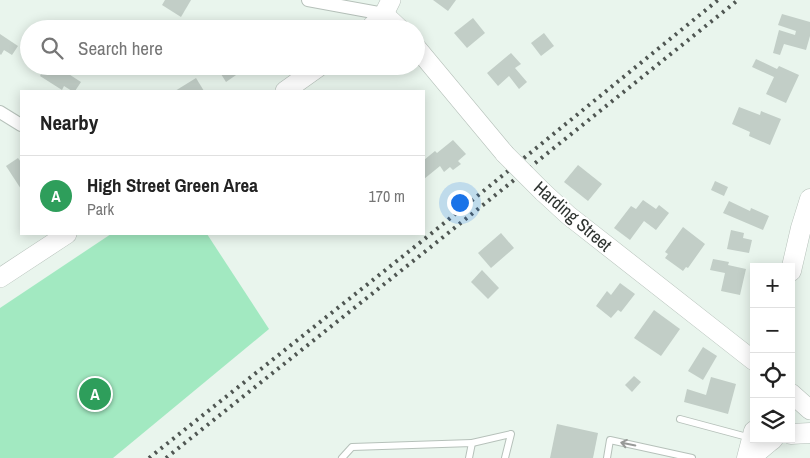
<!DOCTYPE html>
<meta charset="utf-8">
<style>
body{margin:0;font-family:"Archivo Narrow",sans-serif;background:#f2f2f2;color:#222}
.controls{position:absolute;right:15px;bottom:15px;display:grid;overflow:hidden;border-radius:0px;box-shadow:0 2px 12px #0003}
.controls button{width:45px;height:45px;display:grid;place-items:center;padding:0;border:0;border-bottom:1px solid #e0e0e0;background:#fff;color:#222;font:25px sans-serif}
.you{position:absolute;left:459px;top:202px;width:18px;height:18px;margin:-12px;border:4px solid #fff;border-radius:50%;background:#1a73e8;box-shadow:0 0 0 8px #1a73e833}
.badge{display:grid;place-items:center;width:32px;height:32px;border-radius:50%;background:#1a73e8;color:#fff;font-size:16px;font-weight:700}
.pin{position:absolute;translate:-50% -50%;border:2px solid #fff;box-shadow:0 1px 5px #0006}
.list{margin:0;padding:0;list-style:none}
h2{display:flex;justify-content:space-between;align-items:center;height:65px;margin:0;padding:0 20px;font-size:21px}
h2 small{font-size:16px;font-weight:400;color:#767676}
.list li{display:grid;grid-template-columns:32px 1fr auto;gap:15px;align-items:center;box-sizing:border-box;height:80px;padding:0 20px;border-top:1px solid #e0e0e0}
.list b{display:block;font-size:19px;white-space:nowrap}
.list p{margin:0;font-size:16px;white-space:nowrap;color:#767676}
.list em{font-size:16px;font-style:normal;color:#767676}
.icon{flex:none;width:28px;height:28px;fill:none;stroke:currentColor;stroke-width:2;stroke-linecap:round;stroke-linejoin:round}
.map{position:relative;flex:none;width:810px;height:458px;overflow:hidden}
.search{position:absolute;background:#fff;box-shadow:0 2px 12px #0003;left:20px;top:20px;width:405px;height:55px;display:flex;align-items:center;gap:12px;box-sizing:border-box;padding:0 18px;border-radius:28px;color:#767676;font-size:19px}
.panel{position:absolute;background:#fff;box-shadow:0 2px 12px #0003;left:20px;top:90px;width:405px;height:145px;border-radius:0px}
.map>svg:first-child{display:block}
.green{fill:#a2e9c1}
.building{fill:#c2cec7}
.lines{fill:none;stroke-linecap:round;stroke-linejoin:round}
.lane-casing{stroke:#b6c1ba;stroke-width:8}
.street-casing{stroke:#b6c1ba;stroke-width:14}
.secondary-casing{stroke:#b6c1ba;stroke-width:20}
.primary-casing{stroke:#b6c1ba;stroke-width:21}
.lane{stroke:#fff;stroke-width:6}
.street{stroke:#fff;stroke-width:12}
.secondary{stroke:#fff;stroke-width:19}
.primary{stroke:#fff;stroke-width:20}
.rail{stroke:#4f5652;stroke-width:4;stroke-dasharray:2.5 5;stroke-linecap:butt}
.secondary-bridge-casing{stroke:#b6c1ba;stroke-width:20;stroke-linecap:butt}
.secondary-bridge{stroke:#fff;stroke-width:19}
.oneway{stroke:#989a98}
.labels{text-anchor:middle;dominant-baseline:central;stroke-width:4;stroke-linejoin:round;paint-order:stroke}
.street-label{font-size:18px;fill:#303532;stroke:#fff}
</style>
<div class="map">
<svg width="810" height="458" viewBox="0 0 810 458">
<rect width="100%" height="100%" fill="#e9f5ed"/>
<polygon class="green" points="111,234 207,234 269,329 113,458 0,458 0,308"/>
<g class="building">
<polygon points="165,0 191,0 181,17 162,5"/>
<polygon points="433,0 456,0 448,11"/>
<polygon points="782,14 810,22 810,36 806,50 784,44 780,55 773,53 779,30 795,35 796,31 778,25"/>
<polygon points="473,18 485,33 467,48 454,33"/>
<polygon points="544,33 554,46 541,56 531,43"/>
<polygon points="0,34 18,46 12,55 4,50 1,55 0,54"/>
<polygon points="511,53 521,64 515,68 527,82 519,89 509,76 498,86 487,73"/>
<polygon points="756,59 777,69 779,66 799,75 786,103 766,94 774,77 752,67"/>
<polygon points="46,66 60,66 64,69 64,71 81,82 75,91 72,91 64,86 62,90 40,76"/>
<polygon points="216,66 249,66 226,82"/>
<polygon points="196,78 204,91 175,91"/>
<polygon points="739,107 760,115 761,111 781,119 770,145 749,136 750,132 732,124"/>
<polygon points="453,140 466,154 458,161 461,164 453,170 450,167 444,172 440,166 424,179 424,160 435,151 437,153"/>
<polygon points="18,158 21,162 21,189 6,166"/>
<polygon points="578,165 602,184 588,201 564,182"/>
<polygon points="715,181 728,187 724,196 711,190"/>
<polygon points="643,200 656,209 659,205 669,213 656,230 644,221 630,240 614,228 631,206 636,209"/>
<polygon points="729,201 750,211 751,208 769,216 763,230 723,213"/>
<polygon points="683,227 705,244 688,268 686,267 683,271 665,258 668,254 665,252"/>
<polygon points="731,230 744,233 743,238 752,240 749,253 727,249"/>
<polygon points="501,233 514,248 491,268 478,253"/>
<polygon points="713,259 729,262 728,265 746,269 740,295 721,291 725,273 710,270"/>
<polygon points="482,270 499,288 488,299 471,282"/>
<polygon points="620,283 635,294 621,312 618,310 611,318 596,306 607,291 611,295"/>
<polygon points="654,310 680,329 661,356 634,338"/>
<polygon points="703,347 717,356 703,380 688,371"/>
<polygon points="634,376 641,382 632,392 625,385"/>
<polygon points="711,377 736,384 728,414 684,402 687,389 706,395"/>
<polygon points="557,424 598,433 593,458 550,458"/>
</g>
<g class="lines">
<defs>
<g id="lane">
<polyline points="680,419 751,438"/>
<polyline points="472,443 511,434 505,458"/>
<polyline points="342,458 352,447 472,443 469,458"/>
<polyline points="607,458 610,440 692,458"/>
</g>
<g id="street">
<polyline points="308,0 384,14"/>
<polyline points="0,112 21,125"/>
</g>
<g id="secondary">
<polyline points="384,14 400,29"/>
<polyline points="369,29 384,14 391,0"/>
<polyline points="416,47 505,154"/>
<polyline points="285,91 320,66"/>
<polyline points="543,192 568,215 754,361"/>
<polyline points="0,278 67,234"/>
<polyline points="791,393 810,410"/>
</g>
<g id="primary">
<polyline points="791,271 801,228 810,199"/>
<polyline points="791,434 810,433"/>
<polyline points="747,458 754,431"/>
<polyline points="750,458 769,442 773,439"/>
</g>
</defs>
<use href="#lane" class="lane-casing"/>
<use href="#street" class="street-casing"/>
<use href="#secondary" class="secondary-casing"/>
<use href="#primary" class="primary-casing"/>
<use href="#lane" class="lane"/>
<use href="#street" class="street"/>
<use href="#secondary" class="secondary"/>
<use href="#primary" class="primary"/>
<g class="rail">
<polyline points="149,458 427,237 718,0"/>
<polyline points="166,458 432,246 738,0"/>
</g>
<defs>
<polyline id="secondary-bridge" points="505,154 543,192"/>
</defs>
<use href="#secondary-bridge" class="secondary-bridge-casing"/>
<use href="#secondary-bridge" class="secondary-bridge"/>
</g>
<defs><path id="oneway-shaft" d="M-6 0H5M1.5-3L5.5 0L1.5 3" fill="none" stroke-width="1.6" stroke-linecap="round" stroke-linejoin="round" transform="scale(1.25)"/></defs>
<use class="oneway" href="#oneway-shaft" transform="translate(628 444) rotate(-168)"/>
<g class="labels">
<g class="street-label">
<text transform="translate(573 216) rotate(41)">Harding Street</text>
</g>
</g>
</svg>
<div class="controls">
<button>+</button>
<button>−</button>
<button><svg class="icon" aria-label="locate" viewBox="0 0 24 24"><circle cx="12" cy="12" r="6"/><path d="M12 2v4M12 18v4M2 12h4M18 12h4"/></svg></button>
<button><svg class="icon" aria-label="layers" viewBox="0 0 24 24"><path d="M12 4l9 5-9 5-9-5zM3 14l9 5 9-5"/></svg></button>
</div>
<div class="you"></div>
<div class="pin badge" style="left:95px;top:394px;background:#2e9e5b">A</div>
<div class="search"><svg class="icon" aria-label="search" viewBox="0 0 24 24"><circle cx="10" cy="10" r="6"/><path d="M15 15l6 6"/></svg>Search here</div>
<section class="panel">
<h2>Nearby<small></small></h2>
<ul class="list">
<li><span class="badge" style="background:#2e9e5b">A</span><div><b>High Street Green Area</b><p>Park</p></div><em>170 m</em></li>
</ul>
</section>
</div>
